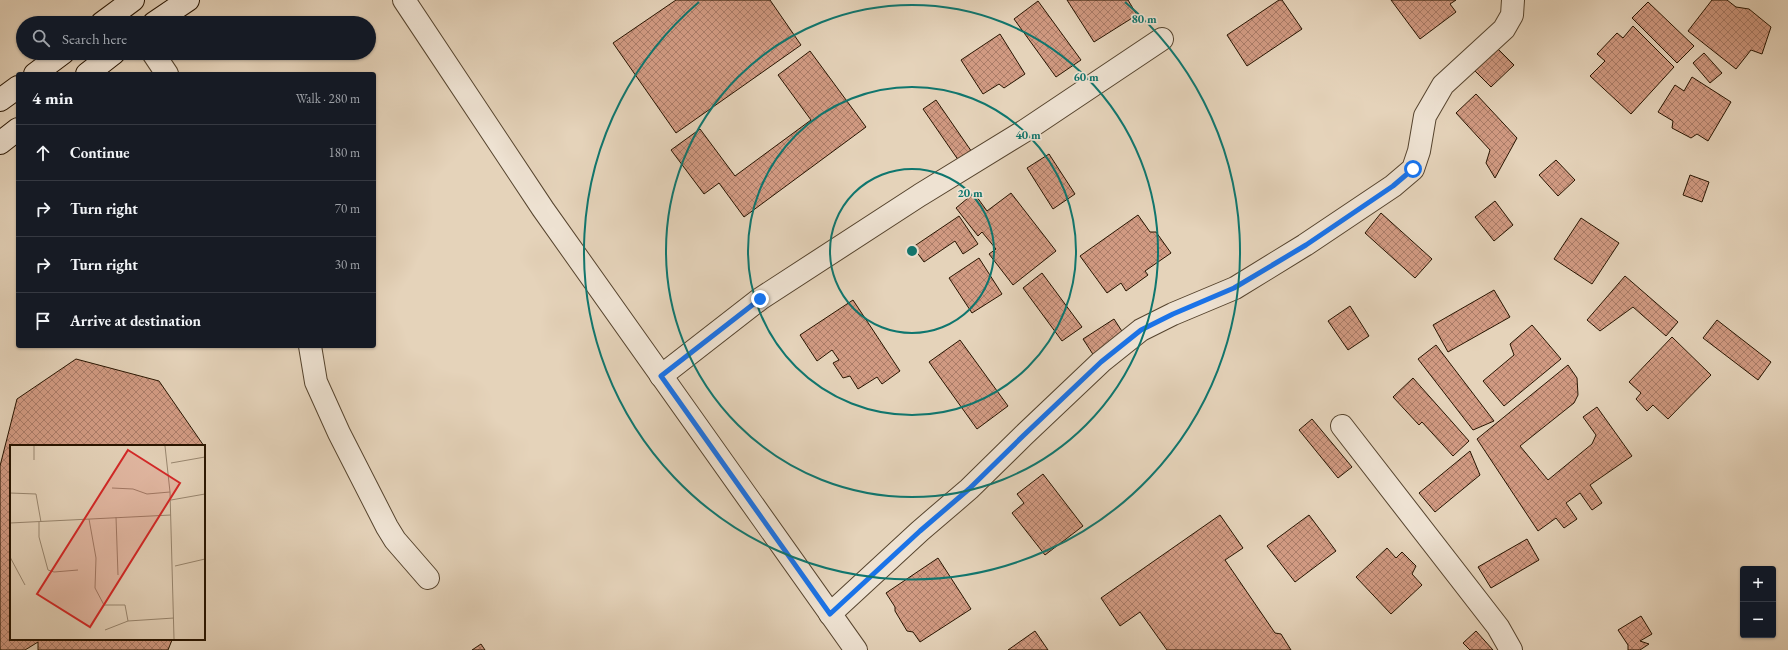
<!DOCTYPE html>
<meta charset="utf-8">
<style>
body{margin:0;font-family:"EB Garamond",serif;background:#242831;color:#f1f3f6}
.controls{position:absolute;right:12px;bottom:12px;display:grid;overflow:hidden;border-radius:4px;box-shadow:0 1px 3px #0004}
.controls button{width:36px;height:36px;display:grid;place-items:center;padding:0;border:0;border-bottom:1px solid #363941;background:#171b24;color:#f1f3f6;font:20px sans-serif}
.stop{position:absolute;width:12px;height:12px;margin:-9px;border:3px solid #1a73e8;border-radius:50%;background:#fff}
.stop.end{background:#1a73e8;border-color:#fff;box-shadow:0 1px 4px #0008}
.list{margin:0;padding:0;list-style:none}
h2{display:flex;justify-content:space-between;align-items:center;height:52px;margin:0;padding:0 16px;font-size:17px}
h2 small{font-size:13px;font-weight:400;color:#9ea1a6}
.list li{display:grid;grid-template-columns:26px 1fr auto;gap:12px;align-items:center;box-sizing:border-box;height:56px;padding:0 16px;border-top:1px solid #363941}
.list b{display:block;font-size:15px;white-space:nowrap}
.list em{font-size:13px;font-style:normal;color:#9ea1a6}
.icon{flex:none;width:22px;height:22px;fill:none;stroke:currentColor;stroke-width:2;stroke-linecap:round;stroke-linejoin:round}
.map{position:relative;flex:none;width:1788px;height:650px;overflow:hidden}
.search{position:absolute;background:#171b24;box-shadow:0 1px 3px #0004;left:16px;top:16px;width:360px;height:44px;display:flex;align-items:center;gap:10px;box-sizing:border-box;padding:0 14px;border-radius:22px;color:#9ea1a6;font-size:15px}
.panel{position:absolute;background:#171b24;box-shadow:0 1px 3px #0004;left:16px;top:72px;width:360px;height:276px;border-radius:4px}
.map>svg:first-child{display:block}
.building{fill:url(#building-cross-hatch);stroke:#271400}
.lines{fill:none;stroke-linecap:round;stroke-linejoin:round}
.street-casing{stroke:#56442e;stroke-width:24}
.secondary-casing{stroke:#271400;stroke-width:24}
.street{stroke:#eee2d2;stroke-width:22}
.secondary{stroke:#eee2d2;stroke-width:22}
.route{stroke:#1a73e8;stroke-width:5}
.ring{fill:none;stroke:#0f766e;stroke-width:2}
.inset-road{fill:none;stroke:#998770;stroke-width:1}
.view{fill:#d62828;fill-opacity:0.15;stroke:#d62828;stroke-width:2}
.inset-edge{fill:none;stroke:#271400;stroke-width:2}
.centre{fill:#0f766e;stroke:#eee2d2;stroke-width:2}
.ring-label{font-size:12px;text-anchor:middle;font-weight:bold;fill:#0f766e;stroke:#eee2d2;stroke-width:3.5;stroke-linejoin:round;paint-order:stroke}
</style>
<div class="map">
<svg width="1788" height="650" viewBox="0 0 1788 650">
<defs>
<pattern id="building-cross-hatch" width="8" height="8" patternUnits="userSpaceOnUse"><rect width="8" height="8" fill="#d19a82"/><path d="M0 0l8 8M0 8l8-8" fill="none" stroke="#aa7c68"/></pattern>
</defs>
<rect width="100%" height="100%" fill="#e5d3ba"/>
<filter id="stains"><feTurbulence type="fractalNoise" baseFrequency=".005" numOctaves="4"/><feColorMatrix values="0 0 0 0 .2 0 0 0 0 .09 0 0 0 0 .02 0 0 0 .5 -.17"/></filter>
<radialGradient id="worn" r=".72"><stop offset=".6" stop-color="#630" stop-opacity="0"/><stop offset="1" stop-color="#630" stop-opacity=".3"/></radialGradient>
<g class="building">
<polygon points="676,0 770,0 801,45 676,133 613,43"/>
<polygon points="1067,0 1128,0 1137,15 1094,42"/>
<polygon points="1279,0 1282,0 1302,29 1247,66 1227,35"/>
<polygon points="1391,0 1456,0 1450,4 1456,12 1420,39"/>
<polygon points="1712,0 1727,0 1736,7 1749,9 1771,27 1762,54 1751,50 1736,69 1688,31"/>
<polygon points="1038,1 1081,60 1056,77 1014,19"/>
<polygon points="1648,2 1694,46 1677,63 1632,18"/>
<polygon points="1633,26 1674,67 1631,114 1590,76 1605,61 1597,54 1617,33 1623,38"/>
<polygon points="1000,34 1025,74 1004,88 999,84 983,94 961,60"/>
<polygon points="1495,46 1514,65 1491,87 1472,68"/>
<polygon points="810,51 866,127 744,217 719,183 704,194 671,150 700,129 735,176 811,120 778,75"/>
<polygon points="1704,53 1722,73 1710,83 1693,63"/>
<polygon points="1692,77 1731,102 1708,141 1697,134 1691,138 1672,128 1673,121 1658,112 1675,85 1684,91"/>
<polygon points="1476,94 1517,138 1495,178 1486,163 1490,150 1456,113"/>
<polygon points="936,100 974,155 961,164 923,109"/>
<polygon points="1049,154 1075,194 1053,209 1027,168"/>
<polygon points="1556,160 1575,180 1558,196 1539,175"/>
<polygon points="1690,175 1709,182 1702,202 1683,195"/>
<polygon points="974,193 987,211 1011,193 1056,251 1013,285 989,254 996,249 982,232 978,236 956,208"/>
<polygon points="1495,201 1513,225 1494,241 1475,217"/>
<polygon points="1381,213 1432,259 1415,278 1365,233"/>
<polygon points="1138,215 1150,232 1156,232 1171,253 1145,271 1148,275 1126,291 1121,283 1107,293 1080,256"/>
<polygon points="959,216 978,244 963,254 955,241 924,262 913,247"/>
<polygon points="1581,218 1619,243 1592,284 1554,259"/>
<polygon points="979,258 1002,294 972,313 949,278"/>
<polygon points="1042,273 1082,327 1062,341 1023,288"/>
<polygon points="1625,276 1678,322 1666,336 1633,307 1600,331 1587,320"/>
<polygon points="1494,290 1510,317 1448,352 1433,325"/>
<polygon points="853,300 900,371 882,384 877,377 858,389 850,376 843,378 833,363 839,360 832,350 817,361 800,335"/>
<polygon points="1350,306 1369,336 1348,350 1328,321"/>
<polygon points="1114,319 1127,339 1096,359 1083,339"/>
<polygon points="1717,320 1771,362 1758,380 1703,338"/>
<polygon points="1532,325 1561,359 1504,406 1483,381 1514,355 1510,344"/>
<polygon points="1672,337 1711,375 1668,419 1653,405 1647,411 1636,399 1641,393 1629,382"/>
<polygon points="960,340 1008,406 977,429 929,362"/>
<polygon points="1436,345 1494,421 1473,430 1418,359"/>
<polygon points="76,359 159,381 204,446 11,446 11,639 169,639 172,640 168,650 38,650 38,642 25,650 0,650 0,466 17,399"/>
<polygon points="1568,365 1577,378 1578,395 1574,403 1520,446 1548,480 1592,444 1596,435 1583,417 1597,407 1632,456 1590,485 1602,503 1592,510 1580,493 1566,503 1577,519 1564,528 1556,518 1538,531 1477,439"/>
<polygon points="1413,378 1469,441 1453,456 1422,422 1419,425 1393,397"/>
<polygon points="1312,419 1352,467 1338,478 1299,430"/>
<polygon points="1470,451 1480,475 1435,512 1419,493"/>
<polygon points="1043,474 1083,526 1045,555 1012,513 1024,503 1017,494"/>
<polygon points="1220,515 1243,548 1225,560 1275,633 1281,634 1291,650 1167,650 1140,612 1120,626 1101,598"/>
<polygon points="1309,515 1336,551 1295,582 1267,546"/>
<polygon points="1527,539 1539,560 1491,588 1478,567"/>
<polygon points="1387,548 1396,558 1402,552 1416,566 1412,574 1422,585 1391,614 1356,577"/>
<polygon points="938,558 971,609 920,642 913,632 907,631 895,611 895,607 886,593"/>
<polygon points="1641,616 1652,634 1640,641 1649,644 1640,650 1628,650 1628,645 1618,630"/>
<polygon points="1035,631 1048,650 1008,650"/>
<polygon points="1476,631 1493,650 1470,650 1463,643"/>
<polygon points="481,644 485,650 472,650"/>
</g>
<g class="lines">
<defs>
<g id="street">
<polyline points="404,0 543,209 856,650"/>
<polyline points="153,53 167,74"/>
<polyline points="310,346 316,382 339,433 387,527 395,540 428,578"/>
<polyline points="661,376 760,299 920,195 1026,130 1162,39"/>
<polyline points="1342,426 1498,627 1511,650"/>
<polyline points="830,614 920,531 969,489 1024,435 1101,362 1141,330 1173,314 1235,288 1305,245 1393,186 1413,169 1419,151 1425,116 1443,85 1504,29 1512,15 1513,0"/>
</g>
<g id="secondary">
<polyline points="102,23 133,0"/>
<polyline points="154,23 188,0"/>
<polyline points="35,74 63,53"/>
<polyline points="87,74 114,53"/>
<polyline points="0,100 18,87"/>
<polyline points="0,143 18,129"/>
</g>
</defs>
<use href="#street" class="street-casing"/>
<use href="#secondary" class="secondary-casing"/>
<use href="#street" class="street"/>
<use href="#secondary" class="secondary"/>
</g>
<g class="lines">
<polyline class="route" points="760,299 661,376 830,614 920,531 969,489 1024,435 1101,362 1141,330 1173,314 1234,288 1306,245 1393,186 1413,169"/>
</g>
<g class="ring">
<circle cx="912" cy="251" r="82"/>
<circle cx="912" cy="251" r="164"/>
<circle cx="912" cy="251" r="246"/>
<path d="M1125 2A328 328 0 1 1 699 2"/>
</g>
<g transform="translate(10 445)">
<rect width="195" height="195" fill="#e5d3ba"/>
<path class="inset-road" d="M155 1 160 47 164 194M24 15V1M161 18 195 12M102 43 123 44 137 49 160 47M0 48 26 49 31 77M161 55 195 49M106 72 108 130M79 74 86 113 85 143 94 160H115L118 176M29 77V92L38 125 44 127 68 125M0 78 161 70M0 112 15 140M165 121 195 114M95 185 118 176 164 173"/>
<path class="view" d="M118 5 170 38 80 182 27 149Z"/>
<rect width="195" height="195" class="inset-edge"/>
</g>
<circle cx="912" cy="251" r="6" class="centre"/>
<g class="ring-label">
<text x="1144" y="23">80 m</text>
<text x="1086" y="81">60 m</text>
<text x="1028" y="139">40 m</text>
<text x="970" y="197">20 m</text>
</g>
<rect width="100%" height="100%" filter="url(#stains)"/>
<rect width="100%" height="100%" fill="url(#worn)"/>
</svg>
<div class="controls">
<button>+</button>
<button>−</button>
</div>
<div class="stop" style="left:1413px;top:169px"></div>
<div class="stop end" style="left:760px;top:299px"></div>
<div class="search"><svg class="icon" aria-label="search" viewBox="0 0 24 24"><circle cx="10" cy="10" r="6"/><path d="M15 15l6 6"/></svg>Search here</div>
<section class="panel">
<h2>4 min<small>Walk · 280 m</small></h2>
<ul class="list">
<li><svg class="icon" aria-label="ahead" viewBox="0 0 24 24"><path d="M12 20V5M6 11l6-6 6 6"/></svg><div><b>Continue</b></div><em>180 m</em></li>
<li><svg class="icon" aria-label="right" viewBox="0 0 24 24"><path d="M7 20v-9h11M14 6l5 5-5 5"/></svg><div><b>Turn right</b></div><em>70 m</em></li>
<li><svg class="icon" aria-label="right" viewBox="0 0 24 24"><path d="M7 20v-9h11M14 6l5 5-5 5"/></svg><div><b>Turn right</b></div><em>30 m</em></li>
<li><svg class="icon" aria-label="arrive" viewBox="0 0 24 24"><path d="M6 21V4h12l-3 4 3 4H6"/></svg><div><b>Arrive at destination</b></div></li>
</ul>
</section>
</div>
